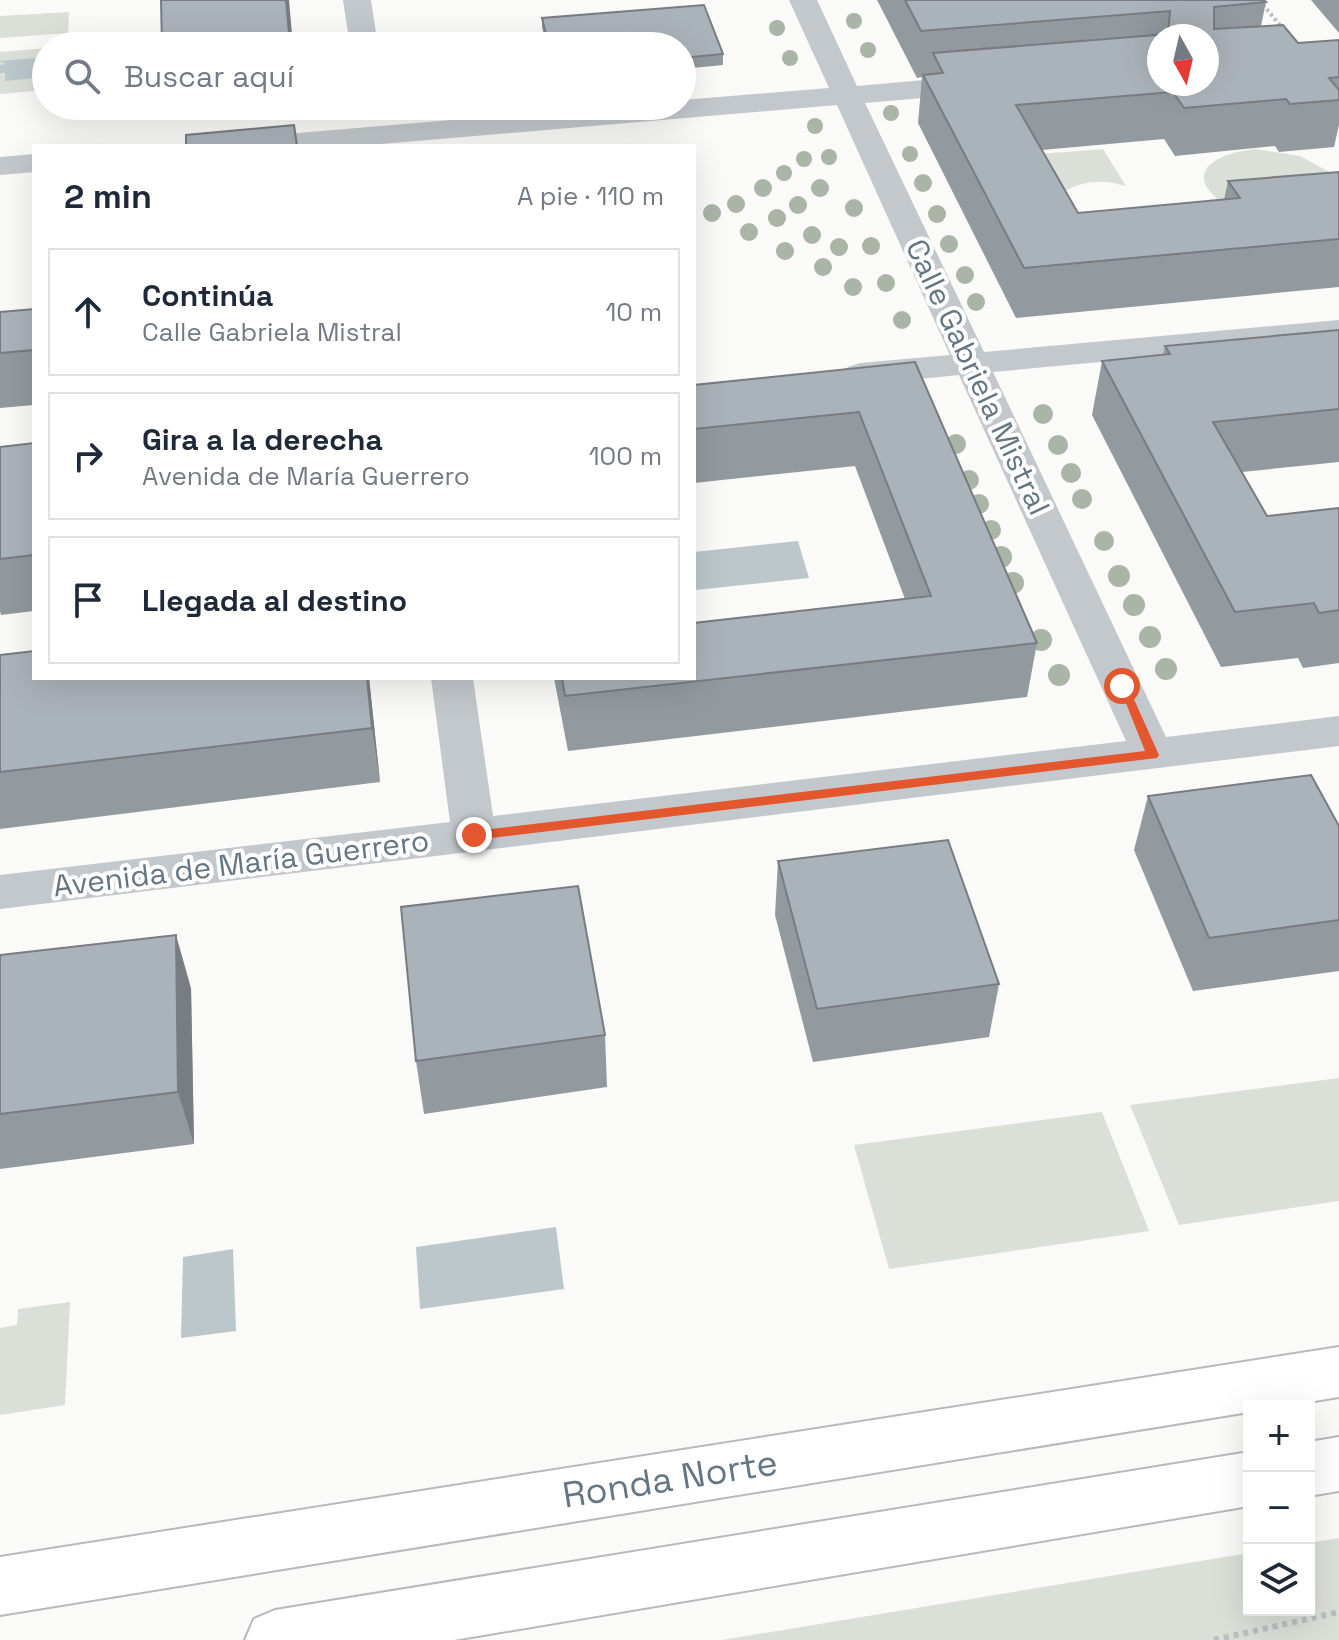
<!DOCTYPE html>
<html lang="es">
<meta charset="utf-8">
<style>
body{margin:0;font-family:"Space Grotesk",sans-serif;background:#f6f6f7;color:#1f2937}
.controls{position:absolute;right:24px;bottom:24px;display:grid;overflow:hidden;border-radius:0px;box-shadow:0 8px 32px #0002}
.controls button{width:72px;height:72px;display:grid;place-items:center;padding:0;border:0;border-bottom:2px solid #e0e1e3;background:#fff;color:#1f2937;font:40px sans-serif}
.compass{position:absolute;left:1147px;top:24px;width:72px;height:72px;border-radius:50%;background:#fff;box-shadow:0 8px 32px #0002;rotate:172deg}
.stop{position:absolute;width:24px;height:24px;margin:-18px;border:6px solid #e4572e;border-radius:50%;background:#fff}
.stop.end{background:#e4572e;border-color:#fff;box-shadow:0 2px 8px #0008}
.list{margin:0;padding:0;list-style:none}
h2{display:flex;justify-content:space-between;align-items:center;height:104px;margin:0;padding:0 32px;font-size:34px}
h2 small{font-size:26px;font-weight:400;color:#747a83}
.list li{display:grid;grid-template-columns:52px 1fr auto;gap:24px;align-items:center;box-sizing:border-box;height:128px;margin:0 16px 16px;padding:0 16px;border:2px solid #e0e1e3;border-radius:0px}
.list b{display:block;font-size:30px;white-space:nowrap}
.list p{margin:0;font-size:26px;white-space:nowrap;color:#747a83}
.list em{font-size:26px;font-style:normal;color:#747a83}
.icon{flex:none;width:44px;height:44px;fill:none;stroke:currentColor;stroke-width:2;stroke-linecap:round;stroke-linejoin:round}
.map{position:relative;flex:none;width:1339px;height:1640px;overflow:hidden}
.search{position:absolute;background:#fff;box-shadow:0 8px 32px #0002;left:32px;top:32px;width:664px;height:88px;display:flex;align-items:center;gap:20px;box-sizing:border-box;padding:0 28px;border-radius:44px;color:#747a83;font-size:30px}
.panel{position:absolute;background:#fff;box-shadow:0 8px 32px #0002;left:32px;top:144px;width:664px;height:536px;border-radius:0px}
.map>svg:first-child{display:block}
.green{fill:#dadfd7}
.water{fill:#bbc7cb}
.lines{fill:none;stroke-linecap:round;stroke-linejoin:round}
.major-casing{stroke:#b5babe;stroke-width:4}
.path-far1{stroke:#bbbfc2;stroke-width:4;stroke-dasharray:3 3;stroke-linecap:butt}
.path{stroke:#bbbfc2;stroke-width:6;stroke-dasharray:5 5;stroke-linecap:butt}
.minor{fill:#c3c8cc;fill-rule:evenodd}
.major{fill:#fff;fill-rule:evenodd}
.tree{fill:#aab4a7}
.wall{fill:#929a9f}
.shaded-wall{fill:#777d82}
.building{fill:#aab3b9;stroke:#777d82;stroke-width:2;fill-rule:evenodd}
.route{fill:#e4572e}
.labels{text-anchor:middle;dominant-baseline:central;stroke-width:8;stroke-linejoin:round;paint-order:stroke}
.street-label{font-size:30px;fill:#657683;stroke:#fff}
.near-street-label{font-size:36px;fill:#657683;stroke:#fff}
</style>
<div class="map">
<svg width="1339" height="1640" viewBox="0 0 1339 1640">
<rect width="100%" height="100%" fill="#fafaf8"/>
<g class="green">
<polygon points="69,12 68,33 0,38 0,16"/>
<polygon points="46,48 46,90 0,94 0,52"/>
<path d="M1103 149 1126 186C1103 179 1084 180 1063 192L1040 154Z"/>
<path d="M1256 149 1300 156 1333 174 1232 209C1179 177 1209 154 1256 149Z"/>
<polygon points="1339,1078 1339,1201 1179,1225 1130,1105"/>
<polygon points="1102,1112 1149,1231 889,1269 854,1145"/>
<polygon points="70,1302 65,1405 0,1415 0,1328 17,1325 18,1309"/>
<polygon points="1339,1538 1339,1640 722,1640 1249,1553 1249,1610 1309,1610 1309,1543"/>
</g>
<g class="water">
<polygon points="46,57 46,77 5,81 5,73 0,73 0,65 6,64 0,61"/>
<polygon points="798,541 809,578 696,590 694,552"/>
<polygon points="556,1227 564,1289 420,1309 416,1247"/>
<polygon points="233,1249 236,1331 181,1338 183,1257"/>
</g>
<g class="lines">
<defs>
<g id="major">
<polygon points="1339,1347 1339,1397 1284,1406 1249,1406 1249,1412 0,1615 0,1557"/>
<polygon points="1339,1437 1339,1491 1309,1496 1309,1442"/>
<polygon points="1249,1452 1249,1506 454,1640 245,1640 254,1619 275,1610"/>
</g>
</defs>
<use href="#major" class="major-casing"/>
<polyline class="path-far1" points="1259,0 1284,30"/>
<polyline class="path" points="1214,1640 1339,1612"/>
<g class="minor">
<polygon points="343,0 371,0 378,46 350,46"/>
<polygon points="789,0 817,0 857,86 981,75 991,78 996,84 991,90 981,93 865,103 984,352 1339,320 1339,340 993,372 1166,737 1339,716 1339,746 0,909 0,875 450,822 431,678 473,678 493,816 1126,741 959,375 860,385 848,381 842,374 848,367 860,363 950,355 837,105 358,146 235,146 239,140 250,137 616,106 682,106 682,100 829,88"/>
<polygon points="34,154 34,172 0,175 0,157"/>
</g>
<use href="#major" class="major"/>
</g>
<g class="tree">
<circle cx="854" cy="21" r="8"/>
<circle cx="777" cy="28" r="8"/>
<circle cx="868" cy="50" r="8"/>
<circle cx="790" cy="58" r="8"/>
<circle cx="891" cy="113" r="8"/>
<circle cx="815" cy="126" r="8"/>
<circle cx="910" cy="154" r="8"/>
<circle cx="829" cy="157" r="8"/>
<circle cx="804" cy="159" r="8"/>
<circle cx="784" cy="173" r="8"/>
<circle cx="923" cy="183" r="9"/>
<circle cx="763" cy="188" r="9"/>
<circle cx="820" cy="188" r="9"/>
<circle cx="736" cy="204" r="9"/>
<circle cx="798" cy="205" r="9"/>
<circle cx="854" cy="208" r="9"/>
<circle cx="712" cy="213" r="9"/>
<circle cx="937" cy="214" r="9"/>
<circle cx="777" cy="218" r="9"/>
<circle cx="749" cy="232" r="9"/>
<circle cx="812" cy="235" r="9"/>
<circle cx="949" cy="244" r="9"/>
<circle cx="871" cy="246" r="9"/>
<circle cx="839" cy="247" r="9"/>
<circle cx="785" cy="251" r="9"/>
<circle cx="823" cy="267" r="9"/>
<circle cx="965" cy="275" r="9"/>
<circle cx="886" cy="283" r="9"/>
<circle cx="853" cy="287" r="9"/>
<circle cx="976" cy="302" r="9"/>
<circle cx="902" cy="320" r="9"/>
<circle cx="1043" cy="414" r="10"/>
<circle cx="956" cy="444" r="10"/>
<circle cx="1058" cy="445" r="10"/>
<circle cx="1071" cy="473" r="10"/>
<circle cx="969" cy="480" r="10"/>
<circle cx="1082" cy="499" r="10"/>
<circle cx="979" cy="504" r="10"/>
<circle cx="991" cy="530" r="10"/>
<circle cx="1104" cy="541" r="10"/>
<circle cx="1001" cy="557" r="11"/>
<circle cx="1119" cy="576" r="11"/>
<circle cx="1013" cy="583" r="11"/>
<circle cx="1134" cy="605" r="11"/>
<circle cx="1150" cy="637" r="11"/>
<circle cx="1041" cy="640" r="11"/>
<circle cx="1166" cy="669" r="11"/>
<circle cx="1059" cy="675" r="11"/>
</g>
<g class="wall">
<polygon points="877,0 1264,0 1266,2 1261,26 1298,43 1339,40 1339,125 1334,147 1279,152 1275,146 1175,156 1164,139 1042,150 1078,213 1224,200 1228,181 1339,172 1339,287 1016,318 918,123 922,77 917,78"/>
<polygon points="1311,0 1339,0 1339,33"/>
<polygon points="542,18 723,54 723,65 682,69 682,46 547,46 542,28"/>
<polygon points="170,106 250,106 250,110 172,116"/>
<polygon points="34,309 34,405 0,408 0,312"/>
<polygon points="1339,330 1339,462 1242,472 1267,516 1339,508 1339,663 1303,668 1298,658 1221,667 1092,415 1102,361 1163,355 1165,346"/>
<polygon points="915,362 1037,643 1027,697 568,751 554,678 694,678 905,599 855,466 694,483 694,385"/>
<polygon points="34,443 34,611 1,615 0,611 0,447"/>
<polygon points="0,655 369,678 380,782 0,829"/>
<polygon points="1148,796 1339,826 1339,971 1193,991 1134,850"/>
<polygon points="778,861 999,984 989,1037 813,1062 775,915"/>
<polygon points="0,955 191,988 194,1144 0,1169"/>
<polygon points="605,1035 607,1087 424,1114 416,1061"/>
</g>
<g class="shaded-wall">
<polygon points="286,0 289,0 293,46 290,46"/>
<polygon points="367,678 369,678 380,782 372,728"/>
<polygon points="176,935 191,988 194,1144 178,1092"/>
</g>
<g class="building">
<polygon points="161,0 286,0 290,45 162,46"/>
<path d="M905 0H1264L1266 2 1214 7V29L1283 25 1298 43 1339 40V77L1329 78 1339 90V100L1290 104 1286 99 1184 108 1173 92 1016 105 1078 213 1240 198 1228 181 1339 172V239L1024 268 923 75 943 73 933 53 1168 34 1170 11 921 31ZM1159 36H1207V84H1159Z"/>
<polygon points="704,5 723,54 682,58 682,46 549,46 542,18"/>
<polygon points="294,125 297,146 186,146 186,135"/>
<polygon points="34,309 34,350 0,353 0,312"/>
<polygon points="1339,330 1339,409 1213,422 1267,516 1339,508 1339,610 1319,613 1314,603 1235,612 1102,361 1170,354 1165,346"/>
<polygon points="915,362 1037,643 565,696 562,678 694,678 694,623 931,596 859,412 694,429 694,385"/>
<polygon points="34,443 34,555 0,559 0,447"/>
<polygon points="34,651 34,678 367,678 372,728 0,772 0,655"/>
<polygon points="1311,775 1339,826 1339,920 1209,938 1148,796"/>
<polygon points="948,840 999,984 817,1009 778,861"/>
<polygon points="578,886 605,1035 416,1061 401,907"/>
<polygon points="176,935 178,1092 0,1114 0,955"/>
</g>
<polygon class="route" points="1118,683 1128,686 1159,755 1157,758 474,840 467,835 474,831 1145,751"/>
<g class="labels">
<g class="street-label">
<text transform="translate(978 377) rotate(65)">Calle Gabriela Mistral</text>
<text transform="translate(241 863) rotate(-7)">Avenida de María Guerrero</text>
</g>
<g class="near-street-label">
<text transform="translate(670 1479) rotate(-9)">Ronda Norte</text>
</g>
</g>
</svg>
<div class="controls">
<button>+</button>
<button>−</button>
<button><svg class="icon" aria-label="layers" viewBox="0 0 24 24"><path d="M12 4l9 5-9 5-9-5zM3 14l9 5 9-5"/></svg></button>
</div>
<svg class="compass" viewBox="-18 -18 36 36"><path d="M0-13l5 13h-10z" fill="#e53935"/><path d="M0 13l5-13h-10z" fill="#747a83"/></svg>
<div class="stop" style="left:1122px;top:686px"></div>
<div class="stop end" style="left:474px;top:835px"></div>
<div class="search"><svg class="icon" aria-label="search" viewBox="0 0 24 24"><circle cx="10" cy="10" r="6"/><path d="M15 15l6 6"/></svg>Buscar aquí</div>
<section class="panel">
<h2>2 min<small>A pie · 110 m</small></h2>
<ul class="list">
<li><svg class="icon" aria-label="ahead" viewBox="0 0 24 24"><path d="M12 20V5M6 11l6-6 6 6"/></svg><div><b>Continúa</b><p>Calle Gabriela Mistral</p></div><em>10 m</em></li>
<li><svg class="icon" aria-label="right" viewBox="0 0 24 24"><path d="M7 20v-9h11M14 6l5 5-5 5"/></svg><div><b>Gira a la derecha</b><p>Avenida de María Guerrero</p></div><em>100 m</em></li>
<li><svg class="icon" aria-label="arrive" viewBox="0 0 24 24"><path d="M6 21V4h12l-3 4 3 4H6"/></svg><div><b>Llegada al destino</b></div></li>
</ul>
</section>
</div>
